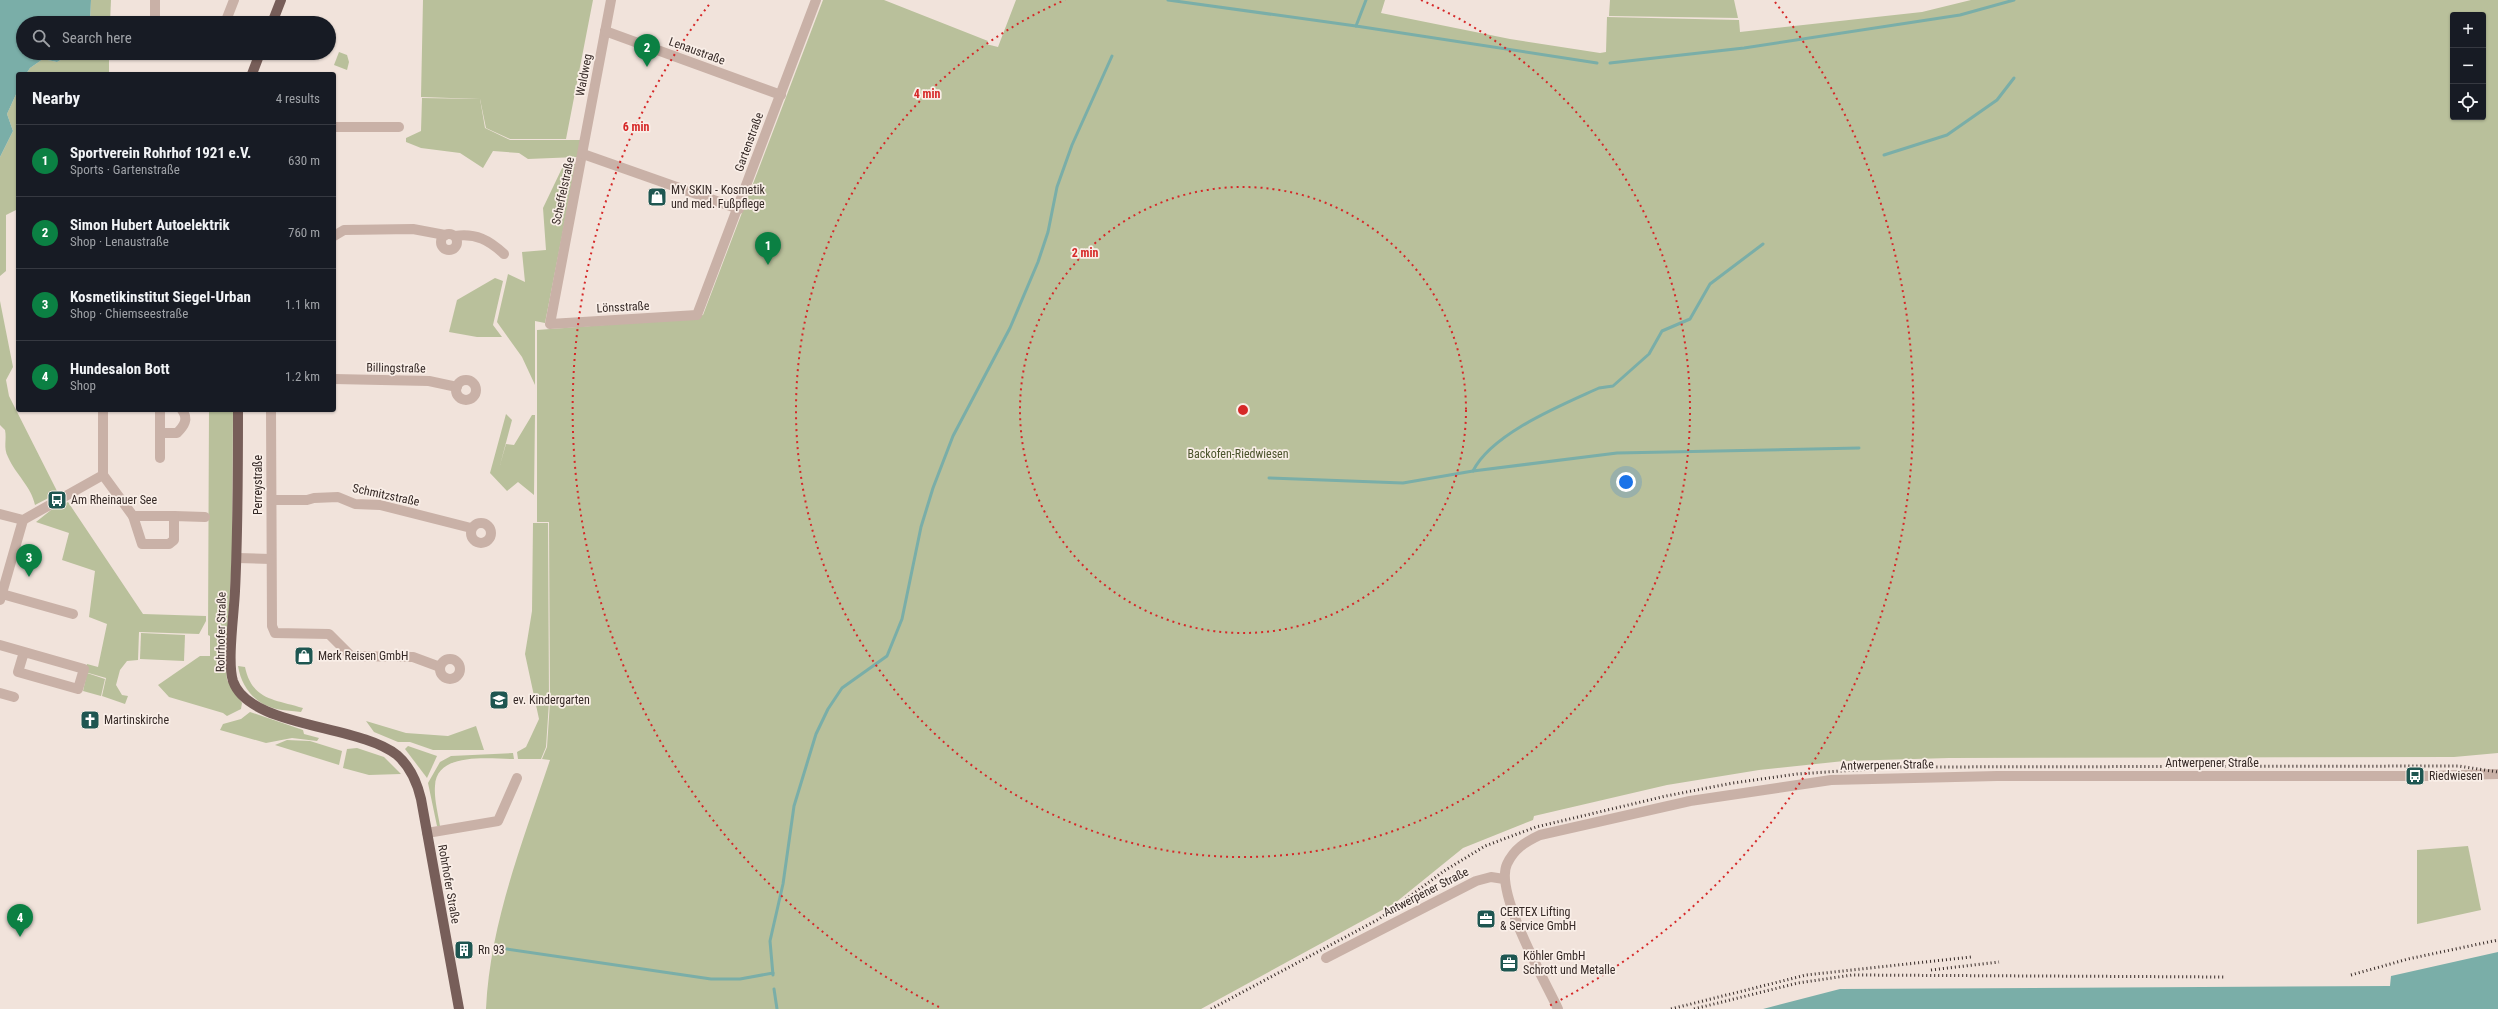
<!DOCTYPE html>
<meta charset="utf-8">
<style>
body{margin:0;font-family:"Roboto Condensed",sans-serif;background:#242831;color:#f1f3f6}
.controls{position:absolute;right:12px;top:12px;display:grid;overflow:hidden;border-radius:4px;box-shadow:0 1px 3px #0004}
.controls button{width:36px;height:36px;display:grid;place-items:center;padding:0;border:0;border-bottom:1px solid #363941;background:#171b24;color:#f1f3f6;font:20px sans-serif}
.you{position:absolute;left:1626px;top:482px;width:14px;height:14px;margin:-10px;border:3px solid #fff;border-radius:50%;background:#1a73e8;box-shadow:0 0 0 6px #1a73e833}
.badge{display:grid;place-items:center;width:26px;height:26px;border-radius:50%;background:#0b8043;color:#fff;font-size:13px;font-weight:700}
.pin{position:absolute;translate:-50% -33px;filter:drop-shadow(0 1px 2px #0008)}
.pin::after{content:'';position:absolute;top:21px;width:14px;height:12px;background:inherit;clip-path:polygon(0 0,100% 0,50% 100%)}
.list{margin:0;padding:0;list-style:none}
h2{display:flex;justify-content:space-between;align-items:center;height:52px;margin:0;padding:0 16px;font-size:17px}
h2 small{font-size:13px;font-weight:400;color:#9ea1a6}
.list li{display:grid;grid-template-columns:26px 1fr auto;gap:12px;align-items:center;box-sizing:border-box;height:72px;padding:0 16px;border-top:1px solid #363941}
.list b{display:block;font-size:15px;white-space:nowrap}
.list p{margin:0;font-size:13px;white-space:nowrap;color:#9ea1a6}
.list em{font-size:13px;font-style:normal;color:#9ea1a6}
.icon{flex:none;width:22px;height:22px;fill:none;stroke:currentColor;stroke-width:2;stroke-linecap:round;stroke-linejoin:round}
.map{position:relative;flex:none;width:2498px;height:1009px;overflow:hidden}
.search{position:absolute;background:#171b24;box-shadow:0 1px 3px #0004;left:16px;top:16px;width:320px;height:44px;display:flex;align-items:center;gap:10px;box-sizing:border-box;padding:0 14px;border-radius:22px;color:#9ea1a6;font-size:15px}
.panel{position:absolute;background:#171b24;box-shadow:0 1px 3px #0004;left:16px;top:72px;width:320px;height:340px;border-radius:4px}
.map>svg:first-child{display:block}
.green{fill:#b9c09b;fill-rule:evenodd}
.water{fill:#7aaea8}
.lines{fill:none;stroke-linecap:round;stroke-linejoin:round}
.stream{stroke:#7aaea8;stroke-width:3}
.minor{stroke:#c9b1a7;stroke-width:10}
.major{stroke:#775e59;stroke-width:10}
.rail{stroke:#362a27;stroke-width:3;stroke-dasharray:1 3;stroke-linecap:butt}
.ring{fill:none;stroke:#d62828;stroke-width:2;stroke-dasharray:2 4}
.labels{text-anchor:middle;dominant-baseline:central;stroke-width:3.5;stroke-linejoin:round;paint-order:stroke}
.street-label{font-size:12px;fill:#362a27;stroke:#f9eee7}
.poi-label{font-size:12px;fill:#362a27;stroke:#f9eee7;text-anchor:start}
.park-label{font-size:12px;fill:#4b532c;stroke:#f9eee7}
.centre{fill:#d62828;stroke:#f9eee7;stroke-width:2}
.ring-label{font-size:12px;text-anchor:middle;font-weight:bold;fill:#d62828;stroke:#f9eee7;stroke-width:3.5;stroke-linejoin:round;paint-order:stroke}
</style>
<div class="map">
<svg width="2498" height="1009" viewBox="0 0 2498 1009">
<rect width="100%" height="100%" fill="#f1e3db"/>
<g class="green">
<polygon points="91,0 111,0 110,23 90,23"/>
<polygon points="423,0 593,0 566,139 510,139 486,128 480,99 421,97"/>
<path d="M823 0H884L988 41 986 44 998 47 1016 0H1385L1381 13 1510 39 1600 53 1606 52 1607 17 1739 20 1740 32 1922 12 1971 0H2498V753L2454 757 1949 758 1844 761 1759 770 1667 785 1534 816 1533 820 1463 848 1395 903 1201 1009H486C490 923 523 841 550 760L542 759 547 747 550 702 549 522H537V330L686 319 703 315ZM2453 15H2483V117H2453Z"/>
<polygon points="1610,0 1734,0 1738,18 1609,16"/>
<polygon points="339,52 347,55 349,62 347,70 334,65"/>
<polygon points="73,53 109,53 109,74 26,74 30,68 43,59 57,62"/>
<polygon points="18,90 18,209 6,215 6,271 0,276 0,157 13,131 7,114"/>
<polygon points="422,98 480,99 485,128 510,140 581,140 577,157 528,159 519,153 493,151 483,168 460,153 421,148 406,142 406,138 421,131"/>
<polygon points="564,164 576,164 545,323 535,321 535,385 522,357 497,322 508,274 525,282 522,252 546,250 543,208"/>
<polygon points="495,278 503,281 493,325 502,337 477,337 449,332 457,300"/>
<path d="M0 301 13 367 6 380 9 396 58 493 35 505C31 486 16 475 8 457 3 447 7 440 5 430L0 425Z"/>
<polygon points="209,410 233,410 232,555 226,668 227,680 242,703 241,709 227,716 223,713 169,697 158,685 200,656 210,656 210,636 208,635"/>
<polygon points="506,414 512,420 500,465 506,444 514,445 532,415 535,415 534,495 518,482 507,491 490,473"/>
<polygon points="68,502 143,614 206,616 206,621 199,634 139,632 138,660 127,661 120,670 116,685 122,695 128,696 125,704 102,696 106,678 85,672 87,664 98,667 107,624 89,617 95,571 62,560 69,533 36,522 51,510"/>
<polygon points="533,523 548,523 549,702 546,747 541,759 518,759 517,752 526,747 539,719 525,654 532,611"/>
<polygon points="141,633 185,635 184,661 140,659"/>
<path d="M238 666 245 667C252 700 274 699 303 708L301 712C295 711 289 711 282 710 258 707 242 690 238 666Z"/>
<polygon points="87,673 105,679 101,696 83,691"/>
<polygon points="250,712 303,730 304,734 319,738 317,741 292,738 266,743 220,730 223,724 241,719"/>
<polygon points="366,721 406,733 448,736 476,726 484,750 433,750 410,742 398,742 374,732"/>
<polygon points="287,740 310,741 342,751 339,765 275,745"/>
<polygon points="408,746 437,756 427,778 405,749"/>
<polygon points="357,748 384,757 401,774 369,775 343,768 347,749"/>
<path d="M513 753 514 759C491 759 436 751 435 786 434 799 438 813 440 826H437L428 783 440 762 451 756Z"/>
<polygon points="2468,846 2481,910 2417,924 2417,850"/>
</g>
<g class="water">
<polygon points="0,0 91,0 90,23 23,23 23,53 73,53 57,62 43,59 30,68 26,74 18,74 18,90 7,114 13,131 0,157"/>
<polygon points="2498,952 2498,1009 1763,1009 1840,989 2390,986 2391,976"/>
</g>
<g class="lines">
<g class="stream">
<polyline points="1168,0 1356,26"/>
<polyline points="1366,0 1356,26 1597,63"/>
<polyline points="1610,63 1744,48 1960,15 2014,0"/>
<polyline points="1884,155 1947,135 1997,100 2014,78"/>
<path d="M1473 471C1492 433 1562 405 1599 388L1613 386 1649 354 1662 331 1690 319 1710 284 1763 244"/>
<polyline points="1269,478 1403,483 1473,471 1617,453 1859,448"/>
<polyline points="507,949 711,979 740,979 773,973"/>
<polyline points="773,975 770,941 783,884 794,806 816,734 828,709 842,688 887,656 902,619 921,527 933,488 953,436 1010,328 1038,262 1048,232 1057,187 1072,145 1112,56"/>
<polyline points="774,989 777,1009"/>
</g>
<g class="minor">
<polyline points="611,0 550,324 697,315 816,0"/>
<polyline points="155,23 155,0"/>
<polyline points="225,23 234,0"/>
<polyline points="605,31 781,95"/>
<polyline points="334,127 399,127"/>
<polyline points="583,154 739,209"/>
<circle cx="449" cy="242" r="8"/>
<polyline points="334,236 344,230 413,229 445,235"/>
<path d="M455 236C476 233 489 240 504 254"/>
<polyline points="334,379 429,381 457,387"/>
<circle cx="466" cy="390" r="10"/>
<polyline points="271,410 272,626 275,633 329,634 351,656 413,657 440,667"/>
<path d="M160 433H177C184 426 189 419 182 410"/>
<polyline points="160,458 160,410"/>
<polyline points="103,475 133,516 142,544 169,544 174,540 174,516 205,517"/>
<polyline points="272,500 307,500 314,498 338,497 355,504 380,505 471,528"/>
<polyline points="0,514 23,520 103,475 103,410"/>
<polyline points="133,516 174,516"/>
<circle cx="481" cy="533" r="10"/>
<polyline points="237,558 271,559"/>
<polyline points="2,594 73,614"/>
<polyline points="0,600 23,520"/>
<polyline points="0,645 84,669 78,689 18,672 24,652"/>
<circle cx="450" cy="669" r="10"/>
<polyline points="0,693 14,697"/>
<polyline points="427,833 498,821 517,778"/>
<polyline points="1326,958 1476,881 1491,877 1504,879"/>
<path d="M1558 1009C1545 981 1494 892 1507 864 1514 849 1525 842 1540 835L1690 801 1831 780 1997 776H2426L2498 774"/>
</g>
<g class="major">
<polyline points="272,23 281,0"/>
<polyline points="252,74 260,53"/>
<path d="M238 410C238 470 238 531 235 591 234 614 227 662 233 681 249 728 359 724 397 755 411 767 417 782 421 799L459 1009"/>
</g>
<g class="rail">
<polyline points="1931,970 1999,962"/>
<polyline points="2351,975 2408,959 2498,940"/>
<polyline points="1211,1009 1379,919 1444,871 1485,846 1536,827 1666,796 1733,783 1797,774 1901,767 2458,766 2498,772"/>
<polyline points="1671,1009 1806,975 1971,957"/>
<polyline points="1694,1009 1798,983 1852,975 2225,977"/>
</g>
</g>
<g class="ring">
<circle cx="1243" cy="410" r="223"/>
<path d="M1421 0A447 447 0 1 1 1065 0"/>
<path d="M939 1007A670 670 0 0 1 711 2M1775 2A670 670 0 0 1 1547 1007"/>
</g>
<defs>
<symbol id="shop-square" viewBox="-11 -11 22 22"><rect x="-9" y="-9" width="18" height="18" rx="4" fill="#1e5651" stroke="#f9eee7"/><path d="M-5-2.5h2.3a2.7 3.5 0 0 1 5.4 0H5L5.5 6h-11ZM-1.5-2.5h3a1.5 2.3 0 0 0-3 0Z" fill="#fff"/></symbol>
<symbol id="bus-square" viewBox="-11 -11 22 22"><rect x="-9" y="-9" width="18" height="18" rx="4" fill="#1e5651" stroke="#f9eee7"/><path d="M-5-6H5V4H4V6H2V4H-2V6H-4V4H-5ZM-3.5-4V0h7V-4ZM-3.5 1.2v1.5H-2V1.2ZM2 1.2v1.5H3.5V1.2Z" fill="#fff"/></symbol>
<symbol id="school-square" viewBox="-11 -11 22 22"><rect x="-9" y="-9" width="18" height="18" rx="4" fill="#1e5651" stroke="#f9eee7"/><path d="M0-5L7-2L0 1L-7-2ZM-4 1L0 2.5L4 1V4Q0 6-4 4Z" fill="#fff"/></symbol>
<symbol id="church-square" viewBox="-11 -11 22 22"><rect x="-9" y="-9" width="18" height="18" rx="4" fill="#1e5651" stroke="#f9eee7"/><path d="M-1.2-6h2.4v3.5h3.3v2.4h-3.3V6h-2.4V-.1h-3.3v-2.4h3.3Z" fill="#fff"/></symbol>
<symbol id="office-square" viewBox="-11 -11 22 22"><rect x="-9" y="-9" width="18" height="18" rx="4" fill="#1e5651" stroke="#f9eee7"/><path d="M-6-3h4V-5.5h4V-3h4V5H-6ZM-1-4.5V-3h2v-1.5ZM-6 0V1H6V0Z" fill="#fff"/></symbol>
<symbol id="building-square" viewBox="-11 -11 22 22"><rect x="-9" y="-9" width="18" height="18" rx="4" fill="#1e5651" stroke="#f9eee7"/><path d="M-4-6H4V6H1V3H-1V6H-4ZM-2.5-4.3h1.7v1.8h-1.7ZM.8-4.3h1.7v1.8H.8ZM-2.5-1h1.7V.8h-1.7ZM.8-1h1.7V.8H.8Z" fill="#fff"/></symbol>
</defs>
<g fill-rule="evenodd">
<use href="#shop-square" x="646" y="186" width="22" height="22"/>
<use href="#bus-square" x="46" y="489" width="22" height="22"/>
<use href="#shop-square" x="293" y="645" width="22" height="22"/>
<use href="#school-square" x="488" y="689" width="22" height="22"/>
<use href="#church-square" x="79" y="709" width="22" height="22"/>
<use href="#bus-square" x="2404" y="765" width="22" height="22"/>
<use href="#office-square" x="1475" y="908" width="22" height="22"/>
<use href="#building-square" x="453" y="939" width="22" height="22"/>
<use href="#office-square" x="1498" y="952" width="22" height="22"/>
</g>
<g class="labels">
<g class="street-label">
<text transform="translate(697 51) rotate(20)">Lenaustraße</text>
<text transform="translate(584 75) rotate(-79)">Waldweg</text>
<text transform="translate(749 142) rotate(-70)">Gartenstraße</text>
<text transform="translate(563 191) rotate(-78)">Scheffelstraße</text>
<text transform="translate(623 307) rotate(-3)">Lönsstraße</text>
<text transform="translate(396 368) rotate(1)">Billingstraße</text>
<text transform="translate(258 485) rotate(-90)">Perreystraße</text>
<text transform="translate(386 495) rotate(12)">Schmitzstraße</text>
<text transform="translate(221 632) rotate(-89)">Rohrhofer Straße</text>
<text x="2212" y="763">Antwerpener Straße</text>
<text transform="translate(1887 765) rotate(-1)">Antwerpener Straße</text>
<text transform="translate(449 884) rotate(80)">Rohrhofer Straße</text>
<text transform="translate(1426 892) rotate(-27)">Antwerpener Straße</text>
</g>
<g class="poi-label">
<text x="671" y="190">MY SKIN - Kosmetik<tspan x="671" dy="14">und med. Fußpflege</tspan></text>
<text x="71" y="500">Am Rheinauer See</text>
<text x="318" y="656">Merk Reisen GmbH</text>
<text x="513" y="700">ev. Kindergarten</text>
<text x="104" y="720">Martinskirche</text>
<text x="2429" y="776">Riedwiesen</text>
<text x="1500" y="912">CERTEX Lifting<tspan x="1500" dy="14">&amp; Service GmbH</tspan></text>
<text x="478" y="950">Rn 93</text>
<text x="1523" y="956">Köhler GmbH<tspan x="1523" dy="14">Schrott und Metalle</tspan></text>
</g>
<g class="park-label">
<text x="1238" y="454">Backofen-Riedwiesen</text>
</g>
</g>
<circle cx="1243" cy="410" r="6" class="centre"/>
<g class="ring-label">
<text x="927" y="98">4 min</text>
<text x="636" y="131">6 min</text>
<text x="1085" y="257">2 min</text>
</g>
</svg>
<div class="controls">
<button>+</button>
<button>−</button>
<button><svg class="icon" aria-label="locate" viewBox="0 0 24 24"><circle cx="12" cy="12" r="6"/><path d="M12 2v4M12 18v4M2 12h4M18 12h4"/></svg></button>
</div>
<div class="you"></div>
<div class="pin badge" style="left:768px;top:265px">1</div>
<div class="pin badge" style="left:647px;top:67px">2</div>
<div class="pin badge" style="left:29px;top:577px">3</div>
<div class="pin badge" style="left:20px;top:937px">4</div>
<div class="search"><svg class="icon" aria-label="search" viewBox="0 0 24 24"><circle cx="10" cy="10" r="6"/><path d="M15 15l6 6"/></svg>Search here</div>
<section class="panel">
<h2>Nearby<small>4 results</small></h2>
<ul class="list">
<li><span class="badge">1</span><div><b>Sportverein Rohrhof 1921 e.V.</b><p>Sports · Gartenstraße</p></div><em>630 m</em></li>
<li><span class="badge">2</span><div><b>Simon Hubert Autoelektrik</b><p>Shop · Lenaustraße</p></div><em>760 m</em></li>
<li><span class="badge">3</span><div><b>Kosmetikinstitut Siegel-Urban</b><p>Shop · Chiemseestraße</p></div><em>1.1 km</em></li>
<li><span class="badge">4</span><div><b>Hundesalon Bott</b><p>Shop</p></div><em>1.2 km</em></li>
</ul>
</section>
</div>
